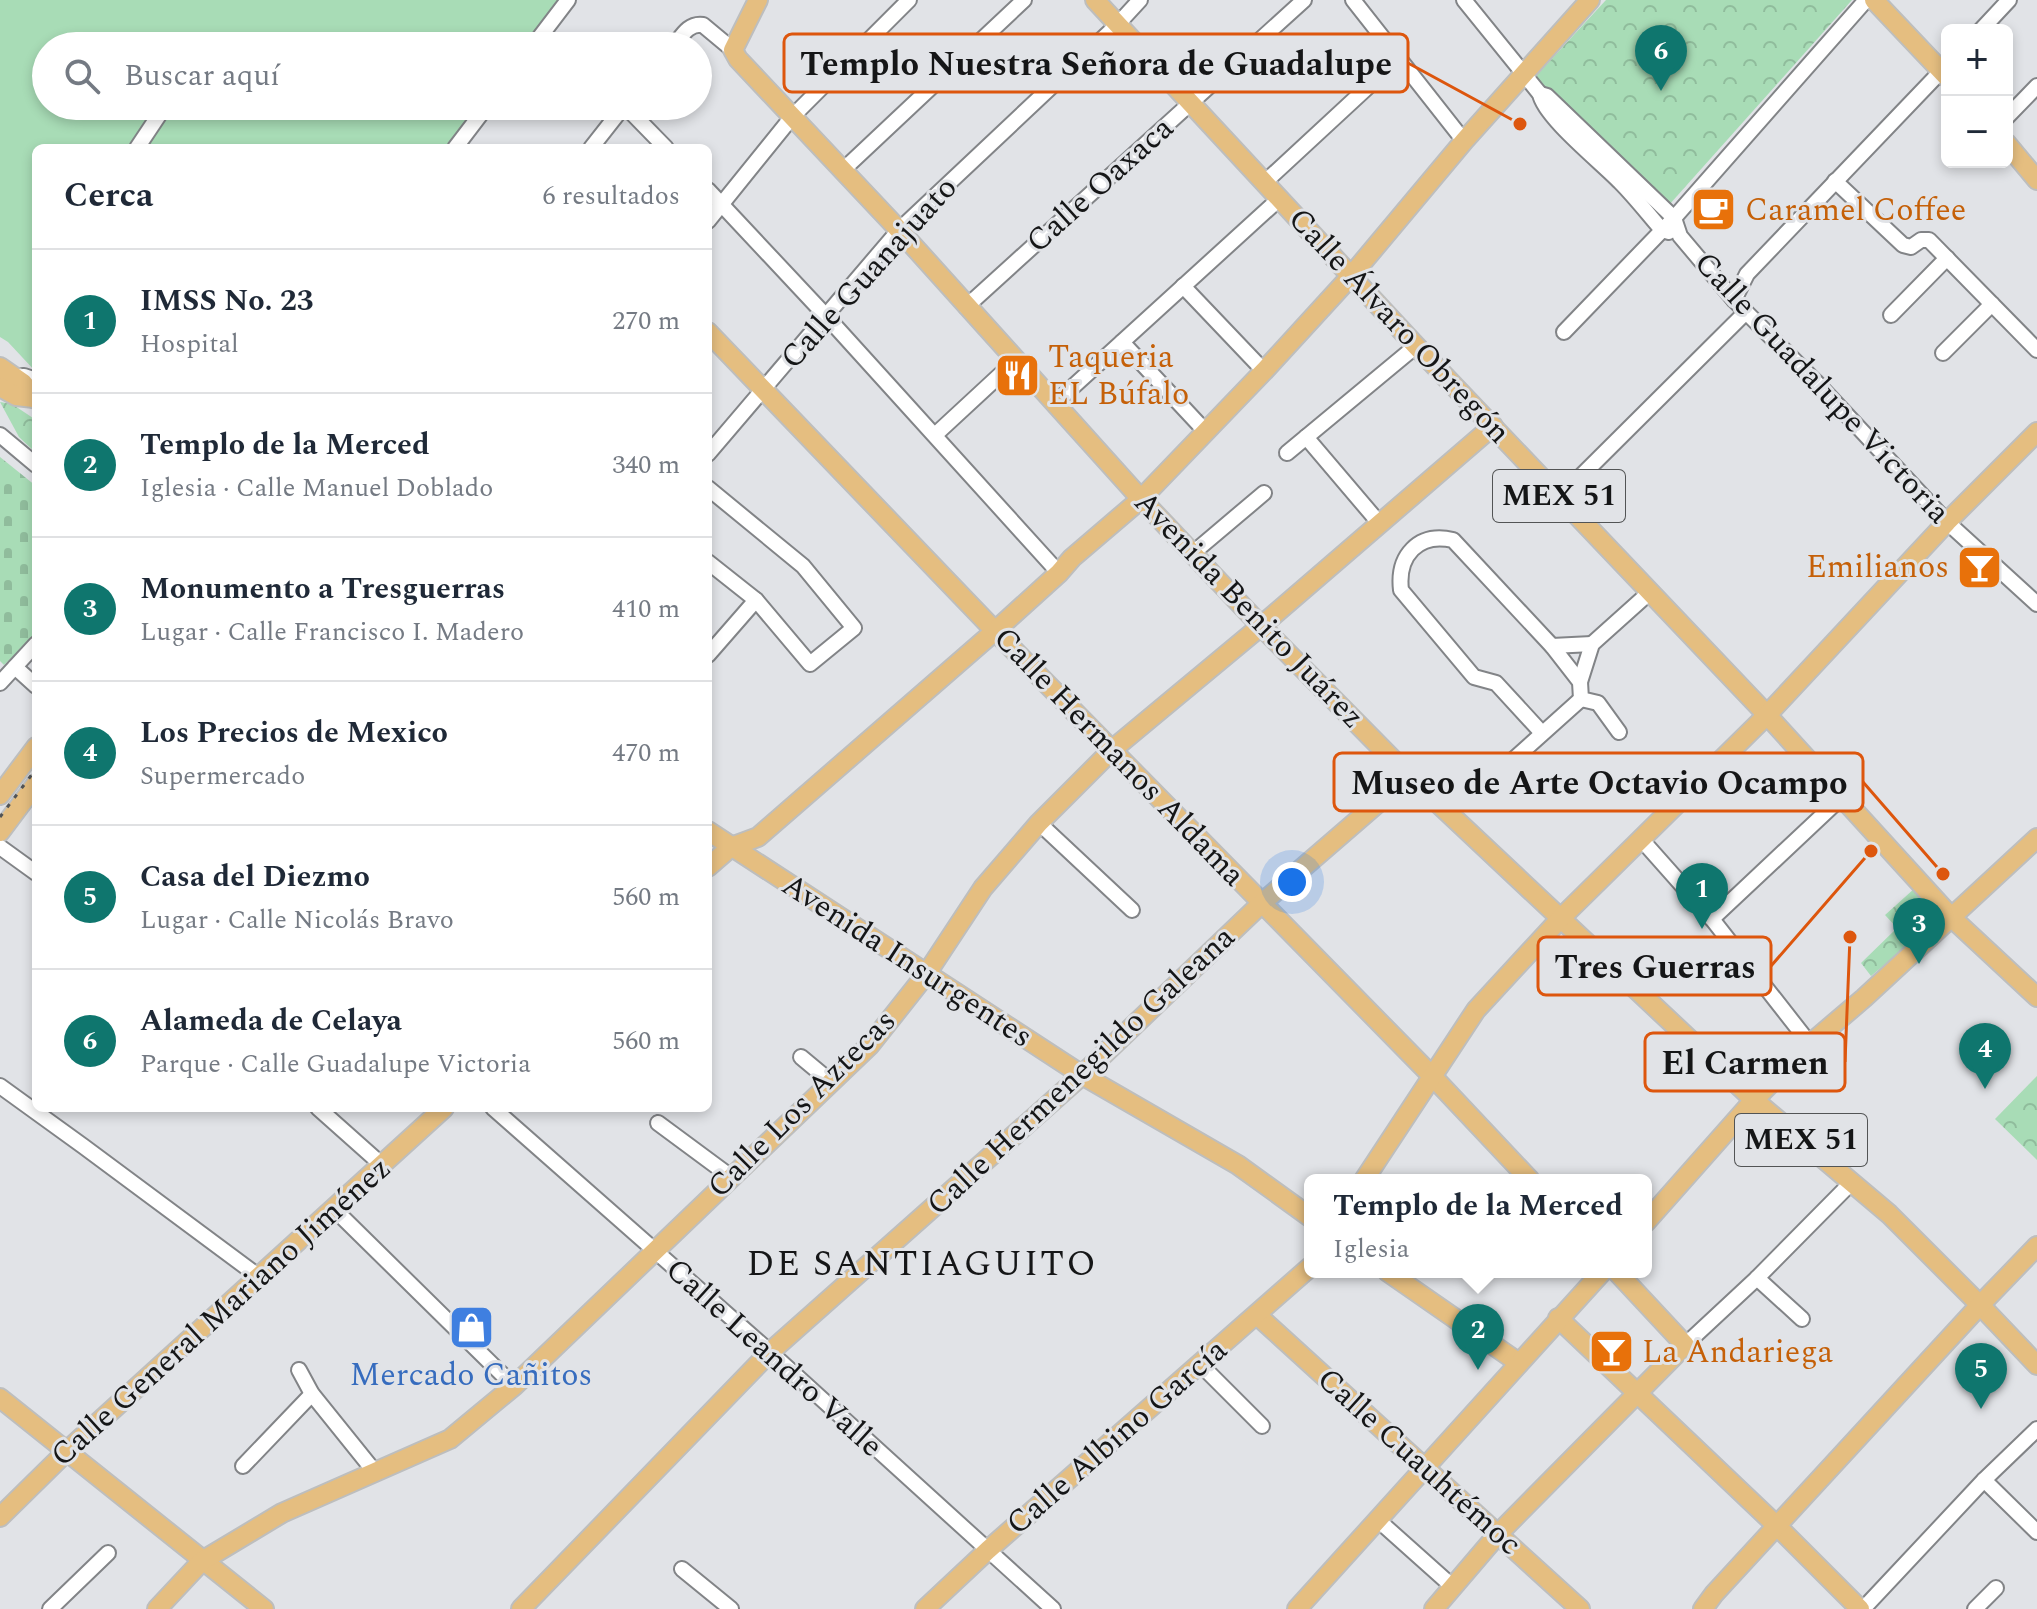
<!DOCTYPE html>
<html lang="es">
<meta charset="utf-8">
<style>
body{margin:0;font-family:Spectral,serif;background:#f6f6f7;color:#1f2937}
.controls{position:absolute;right:24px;top:24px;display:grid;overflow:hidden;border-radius:12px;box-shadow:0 4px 12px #0003}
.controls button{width:72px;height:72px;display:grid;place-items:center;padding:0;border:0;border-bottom:2px solid #e0e1e3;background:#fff;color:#1f2937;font:40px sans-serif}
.you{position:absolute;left:1292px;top:882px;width:28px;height:28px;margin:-20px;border:6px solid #fff;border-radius:50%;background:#1a73e8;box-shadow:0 0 0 12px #1a73e833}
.badge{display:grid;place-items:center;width:52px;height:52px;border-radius:50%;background:#0f766e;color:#fff;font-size:26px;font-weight:700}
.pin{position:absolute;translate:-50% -66px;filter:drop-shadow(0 2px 4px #0008)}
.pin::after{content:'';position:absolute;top:42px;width:28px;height:24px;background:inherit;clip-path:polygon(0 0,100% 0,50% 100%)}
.popup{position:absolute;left:1304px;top:1174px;width:348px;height:104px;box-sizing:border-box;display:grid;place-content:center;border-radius:12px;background:#fff;filter:drop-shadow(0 2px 6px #0005);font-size:26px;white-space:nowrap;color:#747a83}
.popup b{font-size:30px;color:#1f2937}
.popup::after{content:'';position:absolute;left:50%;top:100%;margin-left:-16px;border:16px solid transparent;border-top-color:#fff}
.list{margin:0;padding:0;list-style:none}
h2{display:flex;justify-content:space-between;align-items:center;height:104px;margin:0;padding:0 32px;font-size:34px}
h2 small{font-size:26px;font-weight:400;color:#747a83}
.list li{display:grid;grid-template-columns:52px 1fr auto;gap:24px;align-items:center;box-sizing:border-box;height:144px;padding:0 32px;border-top:2px solid #e0e1e3}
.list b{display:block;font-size:30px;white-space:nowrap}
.list p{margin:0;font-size:26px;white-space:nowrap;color:#747a83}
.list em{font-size:26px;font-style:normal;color:#747a83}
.icon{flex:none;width:44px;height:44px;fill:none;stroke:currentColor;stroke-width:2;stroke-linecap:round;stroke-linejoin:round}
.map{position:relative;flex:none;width:2037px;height:1609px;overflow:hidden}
.search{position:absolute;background:#fff;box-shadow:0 4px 12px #0003;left:32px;top:32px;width:680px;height:88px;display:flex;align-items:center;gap:20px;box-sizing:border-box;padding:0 28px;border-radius:44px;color:#747a83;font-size:30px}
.panel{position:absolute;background:#fff;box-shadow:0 4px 12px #0003;left:32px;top:144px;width:680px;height:968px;border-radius:12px}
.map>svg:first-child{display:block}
.cemetery{fill:url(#cemetery-stones)}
.park{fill:url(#park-crowns)}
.pitch{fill:#a8dcb6}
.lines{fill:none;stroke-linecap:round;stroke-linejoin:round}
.minor-casing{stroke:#828487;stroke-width:18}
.major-casing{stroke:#bdbebe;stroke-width:22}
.minor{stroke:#fff;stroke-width:14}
.major{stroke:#e5be80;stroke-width:18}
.rail{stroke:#515355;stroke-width:3;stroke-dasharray:4 8;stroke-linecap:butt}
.labels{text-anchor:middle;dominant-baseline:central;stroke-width:6;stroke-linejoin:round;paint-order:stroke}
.shield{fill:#e1e3e7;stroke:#525455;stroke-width:2}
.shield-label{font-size:30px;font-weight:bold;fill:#151617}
.street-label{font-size:32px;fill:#151617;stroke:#e1e3e7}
.food-label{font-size:32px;fill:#c56008;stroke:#e1e3e7;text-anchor:start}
.shop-label{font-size:32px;fill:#366cbe;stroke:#e1e3e7}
.quarter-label{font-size:36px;letter-spacing:2px;fill:#151617;stroke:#e1e3e7}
.leader{fill:none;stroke:#dd560d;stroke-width:3}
.callout-dot{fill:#dd560d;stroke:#e1e3e7;stroke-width:3}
.callout{fill:#e1e3e7;stroke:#dd560d;stroke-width:3}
.callout-label{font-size:34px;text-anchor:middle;font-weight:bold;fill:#151617}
</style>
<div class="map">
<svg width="2037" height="1609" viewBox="0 0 2037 1609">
<defs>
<pattern id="cemetery-stones" width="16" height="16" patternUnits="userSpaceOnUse" patternTransform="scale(2)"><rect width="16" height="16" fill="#a8dcb6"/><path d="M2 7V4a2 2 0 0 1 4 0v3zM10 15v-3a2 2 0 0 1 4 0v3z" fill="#90bc9c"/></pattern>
<pattern id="park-crowns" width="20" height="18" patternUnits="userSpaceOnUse" patternTransform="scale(2)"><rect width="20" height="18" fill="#a8dcb6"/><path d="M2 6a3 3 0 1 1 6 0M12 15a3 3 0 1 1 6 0" fill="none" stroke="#90bc9c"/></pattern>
</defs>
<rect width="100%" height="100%" fill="#e1e3e7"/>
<polygon class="cemetery" points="0,457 36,486 36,634 4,665 0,661"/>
<g class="park">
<polygon points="1606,0 1852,0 1669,205 1535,77"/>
<polygon points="0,402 12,404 36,420 36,453 19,437"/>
<polygon points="1915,888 1939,919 1871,976 1861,963 1897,928 1885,915"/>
<polygon points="2037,1076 2037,1160 1995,1119"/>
</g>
<polygon class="pitch" points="0,0 562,0 526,46 46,46 46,106 480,106 447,148 36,148 36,372 8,342 0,337"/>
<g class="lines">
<defs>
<g id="minor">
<polyline points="1353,0 1464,141"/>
<path d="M1464 0 1540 94C1544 117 1602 163 1620 182 1635 197 1648 214 1662 230L1669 232"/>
<polyline points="1981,30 2009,0"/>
<polyline points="533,46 568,0"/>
<path d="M674 46C682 36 688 23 703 25L733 50"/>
<polyline points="1540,94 1547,96 1674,218 1680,236 1734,300 1815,381 1947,522 2037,604"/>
<polyline points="625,106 666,148"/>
<polyline points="2007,117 2037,86"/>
<polyline points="137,148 165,106"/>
<polyline points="455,148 487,106"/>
<polyline points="591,148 624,106"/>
<polyline points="843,170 1024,0"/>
<polyline points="1835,181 1903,245 1911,247 1921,240 1929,240 2037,350"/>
<polyline points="1264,183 1398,59"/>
<polyline points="708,190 827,317 1059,573"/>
<polyline points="708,221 792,117 909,0"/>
<polyline points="1183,286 1264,371"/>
<polyline points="1734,300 1747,274 1947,65"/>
<polyline points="966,307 1304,0"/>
<polyline points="1891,315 1947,258"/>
<polyline points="1564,332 1674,218 1866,0"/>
<polyline points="1122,342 1206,432"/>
<polyline points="1943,353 1992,304"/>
<polyline points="15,377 24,376 36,380"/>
<polyline points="1054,404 1279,199"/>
<polyline points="0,435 36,465"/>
<polyline points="935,435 1015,361"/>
<polyline points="1306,437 1380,524"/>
<polyline points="1287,453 1416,346"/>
<polyline points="708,454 899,230 1117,25 1140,0"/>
<polyline points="708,488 803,566 854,628 810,664 756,600 708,562"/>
<polyline points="1560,497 1746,312"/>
<polyline points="1193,553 1264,493"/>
<polyline points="1552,646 1592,644"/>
<polyline points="708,655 756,600"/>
<polyline points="15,667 36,686"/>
<polyline points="1580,682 1592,644 1650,592"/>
<polyline points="0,683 36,644"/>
<path d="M1542 733 1496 683 1474 677 1401 590C1397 556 1418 532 1453 540L1552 646 1580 682 1581 699 1598 703 1619 732"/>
<polyline points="1503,769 1581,699"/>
<polyline points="1039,823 1132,910"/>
<polyline points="1641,839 1712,919 1810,1044"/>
<polyline points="0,847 36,873"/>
<polyline points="1712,919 1842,797"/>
<polyline points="801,1057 831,1082"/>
<polyline points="0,1086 83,1146 258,1276"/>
<polyline points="318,1108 382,1165"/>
<polyline points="493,1108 770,1352 1053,1609"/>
<polyline points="658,1123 731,1177"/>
<polyline points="333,1208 514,1386"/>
<polyline points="1757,1278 1802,1319"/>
<polyline points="1685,1345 1757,1278 1852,1182"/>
<polyline points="1200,1364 1262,1426"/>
<polyline points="299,1370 312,1394 374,1471"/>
<polyline points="243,1466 312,1394"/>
<polyline points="1984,1480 2037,1532"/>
<polyline points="1378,1520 1453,1587"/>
<polyline points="682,1569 731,1609"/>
<polyline points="50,1609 108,1553"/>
<polyline points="1863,1609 1984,1480 2037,1429"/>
<polyline points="1975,1609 1996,1588"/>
</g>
<g id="major">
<polyline points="758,0 733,50 738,59 899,230 1141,499 1261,626 1409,776 1754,1100 1889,1214 1980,1305 2037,1365"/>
<polyline points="1095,0 1416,346 1767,715 1952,918 2037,997"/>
<polyline points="1874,0 1947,77"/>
<polyline points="2007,144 2037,180"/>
<polyline points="708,332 995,631 1433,1077 1530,1180"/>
<polyline points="0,367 23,383 36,399"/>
<polyline points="0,387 16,396 34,398"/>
<polyline points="0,795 36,747"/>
<polyline points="708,831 1082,1075 1238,1165 1310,1217"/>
<polyline points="0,832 36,784"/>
<polyline points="708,867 731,847 758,837 995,631 1059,573 1072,558 1141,499 1264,371 1351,276 1464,141 1590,0"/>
<polyline points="1364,1180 1476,1010 1560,919 1767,715 1947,522 2037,432"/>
<polyline points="1646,1222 1754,1100 1810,1044 1864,998 2037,838"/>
<polyline points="1388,1272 1519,1363"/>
<polyline points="1257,1315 1580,1609"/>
<polyline points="1558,1318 1778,1527 1860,1609"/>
<polyline points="0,1398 264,1609"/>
<polyline points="0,1517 67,1451 444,1108"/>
<polyline points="157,1609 202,1561 282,1513 450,1439 514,1386 870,1045 927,973 983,888 1039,823 1113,749 1261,626 1493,426"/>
<polyline points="521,1609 770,1352 1082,1075 1262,903 1409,776"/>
<polyline points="925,1609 988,1550 1310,1267"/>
<polyline points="1297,1609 1602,1272"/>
<polyline points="1434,1609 1498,1534 1685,1345 1617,1272"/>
<polyline points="1703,1609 1714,1594 1980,1305 2037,1246"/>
</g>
</defs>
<use href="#minor" class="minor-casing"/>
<use href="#major" class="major-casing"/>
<use href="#minor" class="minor"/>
<use href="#major" class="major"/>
<polyline class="rail" points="0,817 36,769"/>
</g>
<defs>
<symbol id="cafe-square" viewBox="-11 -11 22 22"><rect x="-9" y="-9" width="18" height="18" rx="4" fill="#e8710a" stroke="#e1e3e7"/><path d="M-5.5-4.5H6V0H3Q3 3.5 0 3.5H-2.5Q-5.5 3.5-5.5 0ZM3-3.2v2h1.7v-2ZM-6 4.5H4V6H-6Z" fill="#fff"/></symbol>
<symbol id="restaurant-square" viewBox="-11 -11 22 22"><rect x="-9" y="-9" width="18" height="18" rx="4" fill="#e8710a" stroke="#e1e3e7"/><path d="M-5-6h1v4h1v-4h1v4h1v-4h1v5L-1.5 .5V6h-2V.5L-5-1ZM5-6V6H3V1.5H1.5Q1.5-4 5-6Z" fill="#fff"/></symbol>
<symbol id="bar-square" viewBox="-11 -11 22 22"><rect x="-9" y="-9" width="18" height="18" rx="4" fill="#e8710a" stroke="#e1e3e7"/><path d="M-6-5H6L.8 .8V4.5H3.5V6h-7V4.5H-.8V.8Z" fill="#fff"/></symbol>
<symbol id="shop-square" viewBox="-11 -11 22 22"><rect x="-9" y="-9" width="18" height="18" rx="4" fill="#3f7fe0" stroke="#e1e3e7"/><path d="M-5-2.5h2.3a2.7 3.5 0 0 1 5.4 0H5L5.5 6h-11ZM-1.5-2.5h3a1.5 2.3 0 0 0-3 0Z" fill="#fff"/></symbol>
</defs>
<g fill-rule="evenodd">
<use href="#cafe-square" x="1688" y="184" width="51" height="51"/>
<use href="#restaurant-square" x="992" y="350" width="51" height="51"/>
<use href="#bar-square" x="1954" y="542" width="51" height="51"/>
<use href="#shop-square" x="446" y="1302" width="51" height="51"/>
<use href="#bar-square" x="1586" y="1326" width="51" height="51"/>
</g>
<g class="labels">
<g class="shield">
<rect x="1493" y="470" width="132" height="52" rx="6"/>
<rect x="1735" y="1114" width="132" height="52" rx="6"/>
</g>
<g class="shield-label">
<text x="1559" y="496">MEX 51</text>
<text x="1801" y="1140">MEX 51</text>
</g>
<g class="street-label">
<text transform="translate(1100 185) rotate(-42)">Calle Oaxaca</text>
<text transform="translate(869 273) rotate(-48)">Calle Guanajuato</text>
<text transform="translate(1399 326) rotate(47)">Calle Álvaro Obregón</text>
<text transform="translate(1822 388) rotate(47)">Calle Guadalupe Victoria</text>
<text transform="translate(1249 610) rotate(46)">Avenida Benito Juárez</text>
<text transform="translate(1119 757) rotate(46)">Calle Hermanos Aldama</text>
<text transform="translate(907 961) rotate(33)">Avenida Insurgentes</text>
<text transform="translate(1081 1071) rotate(-43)">Calle Hermenegildo Galeana</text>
<text transform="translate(802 1104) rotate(-45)">Calle Los Aztecas</text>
<text transform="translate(221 1312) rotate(-42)">Calle General Mariano Jiménez</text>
<text transform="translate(774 1358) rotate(42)">Calle Leandro Valle</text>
<text transform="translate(1117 1437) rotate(-41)">Calle Albino García</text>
<text transform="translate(1419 1462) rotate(42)">Calle Cuauhtémoc</text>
</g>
<g class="food-label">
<text x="1745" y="210">Caramel Coffee</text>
<text x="1048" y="357">Taqueria<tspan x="1048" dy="37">EL Búfalo</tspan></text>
<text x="1949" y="567" text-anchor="end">Emilianos</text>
<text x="1642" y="1352">La Andariega</text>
</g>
<g class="shop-label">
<text x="471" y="1375">Mercado Cañitos</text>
</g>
<g class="quarter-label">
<text x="922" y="1264">DE SANTIAGUITO</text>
</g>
</g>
<path class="leader" d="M1520 124L1408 63M1943 874L1863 782M1871 851L1771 966M1850 937L1845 1062"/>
<g class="callout-dot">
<circle cx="1520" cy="124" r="8"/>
<circle cx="1943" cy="874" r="8"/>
<circle cx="1871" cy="851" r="8"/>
<circle cx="1850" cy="937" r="8"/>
</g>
<g class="callout">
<rect x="784" y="34" width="624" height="58" rx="8"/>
<rect x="1334" y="753" width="529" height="58" rx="8"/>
<rect x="1538" y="937" width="233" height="58" rx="8"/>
<rect x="1645" y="1033" width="200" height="58" rx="8"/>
</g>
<g class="callout-label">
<text x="1096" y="75">Templo Nuestra Señora de Guadalupe</text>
<text x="1599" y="794">Museo de Arte Octavio Ocampo</text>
<text x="1655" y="978">Tres Guerras</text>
<text x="1745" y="1074">El Carmen</text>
</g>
</svg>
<div class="controls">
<button>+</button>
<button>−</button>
</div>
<div class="you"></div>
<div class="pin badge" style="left:1702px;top:929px">1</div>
<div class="pin badge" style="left:1478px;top:1370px">2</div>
<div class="popup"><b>Templo de la Merced</b>Iglesia</div>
<div class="pin badge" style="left:1919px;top:964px">3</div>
<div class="pin badge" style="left:1985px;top:1089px">4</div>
<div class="pin badge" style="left:1981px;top:1409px">5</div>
<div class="pin badge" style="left:1661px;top:91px">6</div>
<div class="search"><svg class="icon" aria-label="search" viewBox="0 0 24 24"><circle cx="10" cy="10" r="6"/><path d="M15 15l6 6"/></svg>Buscar aquí</div>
<section class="panel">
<h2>Cerca<small>6 resultados</small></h2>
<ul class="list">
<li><span class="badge">1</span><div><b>IMSS No. 23</b><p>Hospital</p></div><em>270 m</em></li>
<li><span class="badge">2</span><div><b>Templo de la Merced</b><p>Iglesia · Calle Manuel Doblado</p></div><em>340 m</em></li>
<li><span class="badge">3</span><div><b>Monumento a Tresguerras</b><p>Lugar · Calle Francisco I. Madero</p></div><em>410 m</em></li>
<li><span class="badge">4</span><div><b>Los Precios de Mexico</b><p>Supermercado</p></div><em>470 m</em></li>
<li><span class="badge">5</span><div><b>Casa del Diezmo</b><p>Lugar · Calle Nicolás Bravo</p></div><em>560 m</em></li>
<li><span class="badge">6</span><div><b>Alameda de Celaya</b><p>Parque · Calle Guadalupe Victoria</p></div><em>560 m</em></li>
</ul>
</section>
</div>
